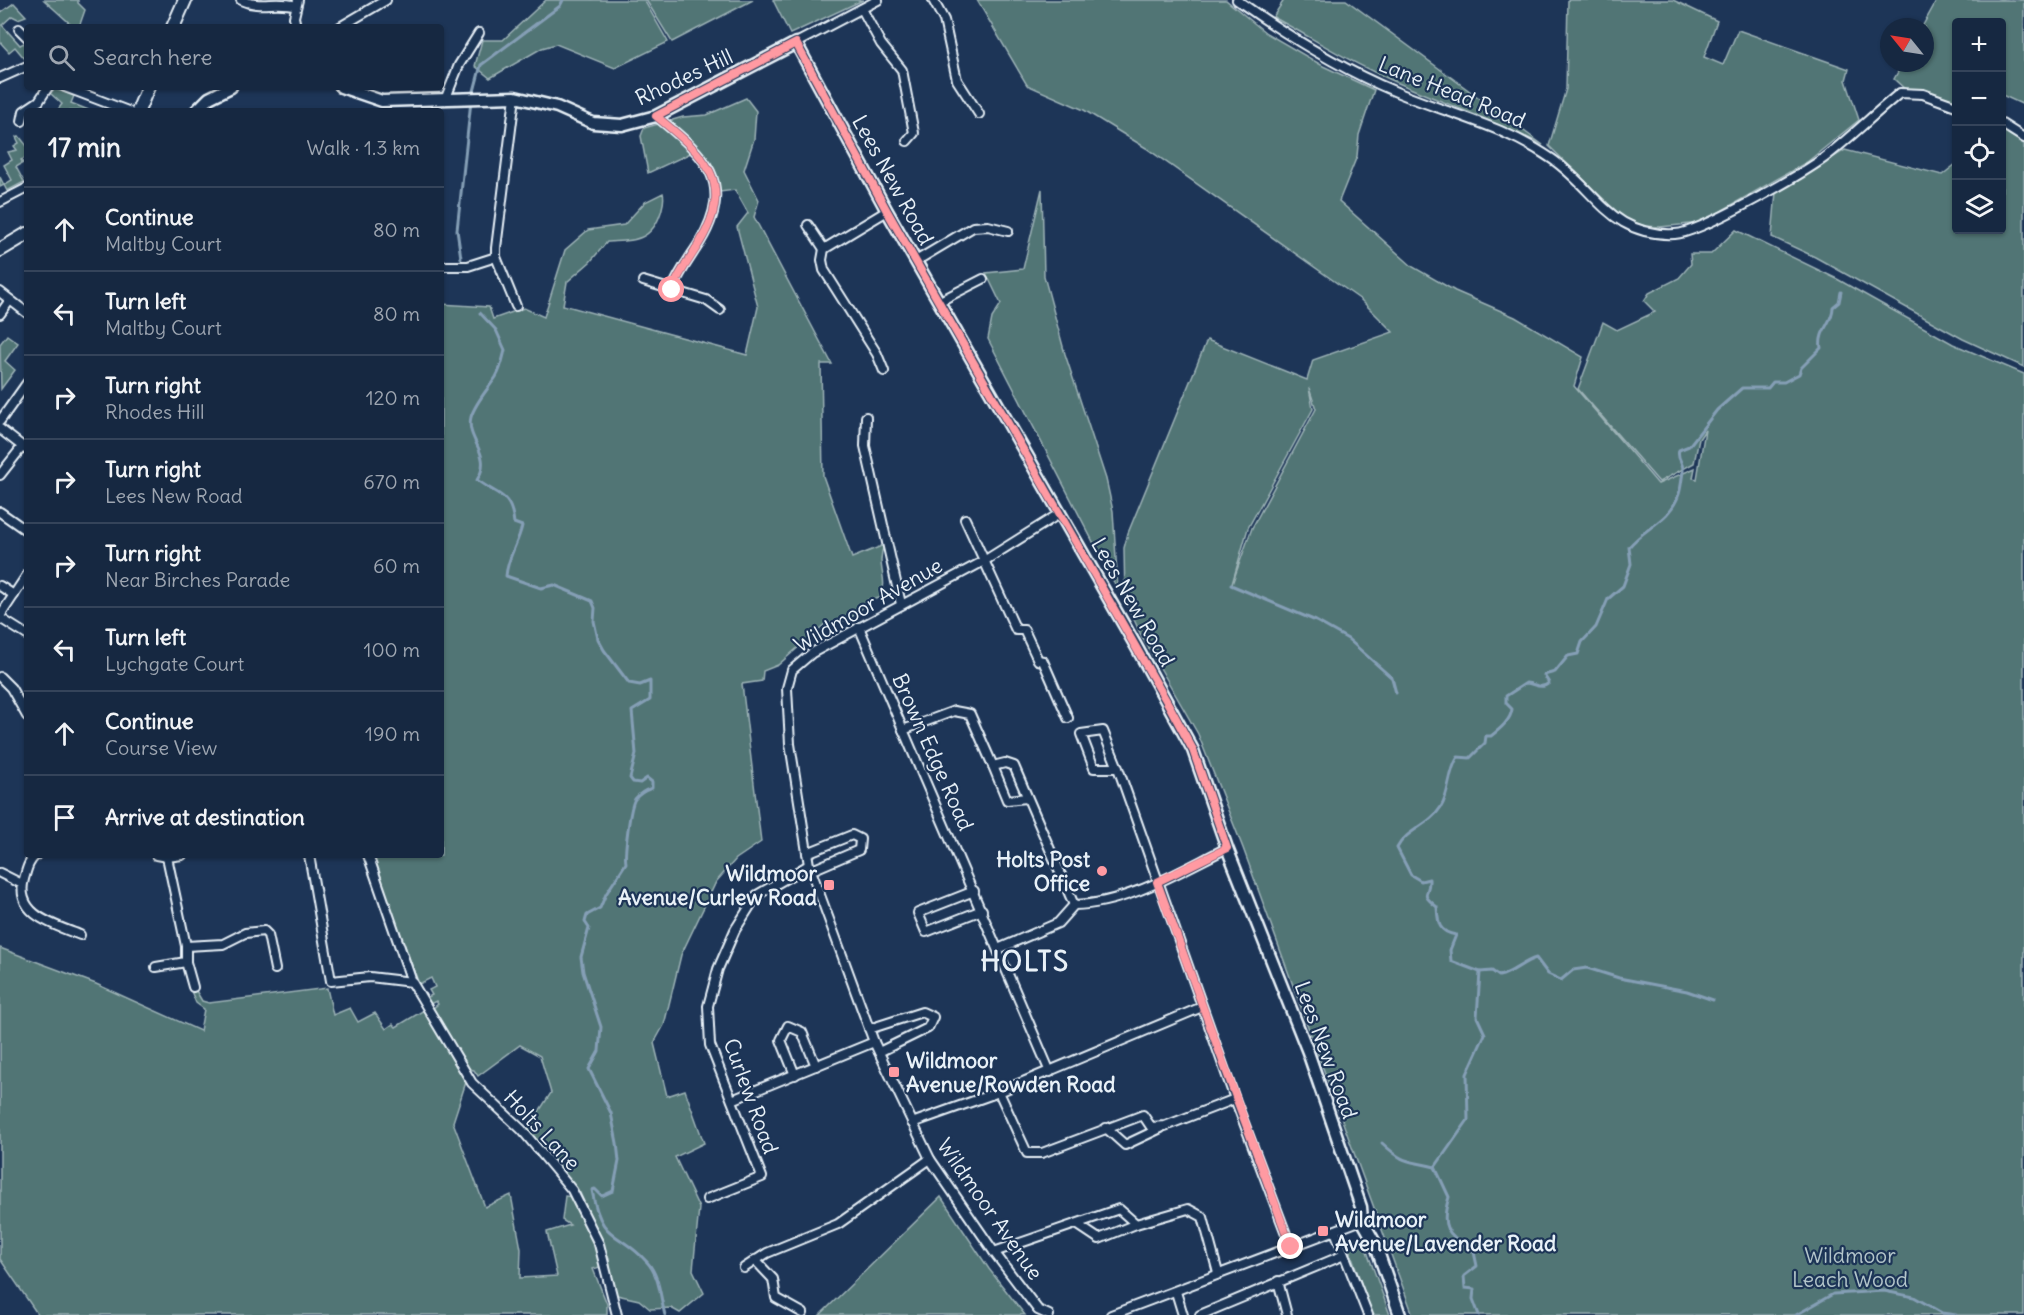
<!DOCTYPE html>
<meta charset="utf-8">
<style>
body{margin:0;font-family:Delius,sans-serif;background:#23344c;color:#f1f3f6}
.controls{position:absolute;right:18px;top:18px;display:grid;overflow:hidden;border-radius:6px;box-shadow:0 2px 4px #0004}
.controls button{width:54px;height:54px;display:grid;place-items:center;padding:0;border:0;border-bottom:2px solid #35445a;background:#162841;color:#f1f3f6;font:30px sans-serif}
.compass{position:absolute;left:1880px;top:18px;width:54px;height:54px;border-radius:50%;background:#162841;box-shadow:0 2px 4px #0004;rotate:300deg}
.stop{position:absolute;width:18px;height:18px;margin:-14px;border:4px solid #ff9aa2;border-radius:50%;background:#fff}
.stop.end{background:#ff9aa2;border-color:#fff;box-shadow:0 2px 6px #0008}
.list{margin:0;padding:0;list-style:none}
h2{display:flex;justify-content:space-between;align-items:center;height:78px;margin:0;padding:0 24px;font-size:26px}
h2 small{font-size:20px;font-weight:400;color:#9ea6b1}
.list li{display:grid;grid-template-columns:39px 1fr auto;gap:18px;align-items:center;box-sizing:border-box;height:84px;padding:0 24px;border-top:2px solid #35445a}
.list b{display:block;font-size:22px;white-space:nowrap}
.list p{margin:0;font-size:20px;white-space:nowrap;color:#9ea6b1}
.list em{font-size:20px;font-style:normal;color:#9ea6b1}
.icon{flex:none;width:33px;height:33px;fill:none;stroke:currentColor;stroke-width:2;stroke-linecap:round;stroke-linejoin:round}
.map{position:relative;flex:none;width:2024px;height:1315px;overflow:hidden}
.search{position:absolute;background:#162841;box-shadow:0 2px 4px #0004;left:24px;top:24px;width:420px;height:66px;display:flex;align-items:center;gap:15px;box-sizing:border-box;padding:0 21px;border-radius:6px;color:#9ea6b1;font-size:22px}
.panel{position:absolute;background:#162841;box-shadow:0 2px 4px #0004;left:24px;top:108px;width:420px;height:750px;border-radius:6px}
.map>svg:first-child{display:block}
.green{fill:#517474;stroke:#9cb2b6;stroke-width:1.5;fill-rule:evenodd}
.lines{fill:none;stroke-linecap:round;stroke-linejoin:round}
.stream{stroke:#859fb6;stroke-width:3}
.street-casing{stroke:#e8f1f8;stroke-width:12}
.secondary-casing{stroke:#e8f1f8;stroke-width:15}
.primary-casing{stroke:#e8f1f8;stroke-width:16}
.street{stroke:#1d3557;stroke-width:8}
.secondary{stroke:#1d3557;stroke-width:10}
.primary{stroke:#1d3557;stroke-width:12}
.route{stroke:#ff9aa2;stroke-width:8}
.poi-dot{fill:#ff9aa2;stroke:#1d3557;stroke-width:2}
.labels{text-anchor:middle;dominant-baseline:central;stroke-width:4.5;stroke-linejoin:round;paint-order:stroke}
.street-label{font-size:21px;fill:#e8f1f8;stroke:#1d3557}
.poi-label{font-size:21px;font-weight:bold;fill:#e8f1f8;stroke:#1d3557;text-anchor:end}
.park-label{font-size:21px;fill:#b3c5ca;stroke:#1d3557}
.district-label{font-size:27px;font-weight:bold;letter-spacing:1.5px;fill:#e8f1f8;stroke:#1d3557}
</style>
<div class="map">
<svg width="2024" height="1315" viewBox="0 0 2024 1315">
<rect width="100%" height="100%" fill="#1d3557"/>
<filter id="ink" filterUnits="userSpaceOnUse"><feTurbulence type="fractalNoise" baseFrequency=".0167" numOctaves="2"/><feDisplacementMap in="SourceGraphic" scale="12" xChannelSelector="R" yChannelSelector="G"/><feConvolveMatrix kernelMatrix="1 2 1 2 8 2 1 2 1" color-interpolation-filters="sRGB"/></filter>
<g filter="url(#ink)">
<g class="green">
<polygon points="44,0 78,0 78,3 85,10 79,27 74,27"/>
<polygon points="546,0 644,0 668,42 615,68 556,44 542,48 490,78 475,66 482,40 503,40"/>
<polygon points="646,0 753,0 672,42"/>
<polygon points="773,0 863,0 790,34"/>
<path d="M977 0H1226L1266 33 1323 66 1374 90 1359 135 1357 156 1339 201 1413 267 1455 291 1515 317 1583 357 1574 386 1658 484 1695 468 1693 478 1697 479 1705 430 1699 439 1694 463 1659 482 1578 389 1603 322 1617 330 1655 312 1644 301 1649 293 1679 278 1691 264 1690 254H1711L1736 230 1837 279 1953 344 2024 374V1315H1413L1243 848 1198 734 1140 633 1125 599 1124 548 1128 533 1207 340 1307 380 1313 360 1393 332 1361 300 1146 148 1084 110 1027 85ZM1309 388 1316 409 1252 528 1232 584 1248 528 1313 409Z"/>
<path d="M1284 0H1346L1543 145C1488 117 1430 99 1374 72 1339 56 1307 35 1273 17Z"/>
<polygon points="1568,0 1673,0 1717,21 1704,57 1723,65 1738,30 1849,69 1846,80 1859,120 1807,162 1700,223 1660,227 1644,226 1621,216 1549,146 1566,89"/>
<polygon points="1937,0 2024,0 2024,105 2002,95 2002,22 1956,22 1956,103 1905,89 1894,79 1903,63 1925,63 1925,27 1922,27"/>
<polygon points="14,3 26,16 18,19 12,16 2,25 20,45 24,43 27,47 25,59 15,47 9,52 0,42 0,13"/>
<polygon points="55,89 74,96 71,103 91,111 57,111 62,104 50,93"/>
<path d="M746 98 756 111 754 139 744 170 759 200 754 217 832 364H821L823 476 852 558 884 545C875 568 890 578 880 598L868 600C859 615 843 625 826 623L778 665 763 671 762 681 742 684 761 842 736 859 716 882 681 955 664 1025 654 1043 667 1096 685 1090 704 1143 675 1157 699 1208 693 1270 704 1293 680 1313 671 1308 650 1309 639 1300 617 1295 612 1288 609 1258 580 1193 527 1130 551 1093 540 1056 520 1045 478 1076 474 1070 466 1069 432 1009 438 1004 436 1001 430 1004 426 998 432 995 429 990 435 987 431 978 419 984 371 855H441V304L489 307 493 319 524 308 544 317 565 250 588 230 624 225 645 202 663 193C665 200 663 205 661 212 652 241 634 241 607 242L590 262 567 282 563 305 747 355 758 307 737 227 748 213 735 190 712 193 708 172 695 151 648 173 641 136 644 128 683 117 707 115Z"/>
<polygon points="2002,130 2024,143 2024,367 1963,339 1815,257 1772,237 1776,192 1845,150 1942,175 1956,164 1956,230 2002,230"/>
<polygon points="19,136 27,146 27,160 25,158 21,160 23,163 16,167 24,182 7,191 4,185 0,187 0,177 4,185 12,180 4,165 12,160 8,152 17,150 14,146 19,143 16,137"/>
<polygon points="1042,189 1044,276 1065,354 1106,479 1113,511 1118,590 988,339 992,318 1001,304 986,273 1023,269"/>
<polygon points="7,335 18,343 5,361 15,370 1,389 0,344"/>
<polygon points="0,948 96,984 200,1031 204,1009 196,1003 191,991 195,989 202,1001 209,1003 327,988 333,1015 350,1008 358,1022 375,1013 386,1029 393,1024 396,1027 424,1010 466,1082 453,1122 485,1207 511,1195 521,1249 520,1278 557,1276 547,1232 570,1225 562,1220 565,1196 574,1197 596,1242 603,1266 593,1269 607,1304 607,1315 38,1315 0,1259"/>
<polygon points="941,1197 989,1269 1025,1315 820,1315"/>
<polygon points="1357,1238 1363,1240 1390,1315 1372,1315 1347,1242"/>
</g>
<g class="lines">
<g class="stream">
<polyline points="473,95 481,65 560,6 563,0"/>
<polyline points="461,258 457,230 471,101"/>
<path d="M480 313 496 330 505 350C503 358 501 369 496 377 488 389 475 403 471 417 465 441 494 453 477 480 498 496 511 493 514 523L522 526C518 544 507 558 506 576L541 588 554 585 592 601 595 608 594 621 598 639 604 650 629 683 640 685 650 681V700L632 711 636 754 630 778 633 782 640 783 647 778 652 782V788C646 790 639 794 635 799 630 806 624 854 626 863L606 894 600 908 587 915 585 922 589 928 581 957 583 972 601 1027 599 1051 589 1069 611 1113 617 1143 619 1161 613 1191 602 1196 595 1189 592 1190C601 1243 618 1230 647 1262 660 1276 660 1297 665 1315"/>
<polyline points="1231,585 1316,621 1348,639 1392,678 1396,693"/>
<path d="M1713 1000 1687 991 1619 978 1587 968 1573 970 1561 980 1548 974 1536 958C1522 962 1513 973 1499 976L1492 971 1480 972 1451 961 1450 950 1456 935C1438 932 1438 923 1437 907 1418 892 1430 897 1429 879L1421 881 1411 875 1397 848C1407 829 1429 826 1441 807 1450 793 1448 771 1458 757L1470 758 1485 743 1486 736H1491C1500 729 1511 720 1512 709L1506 703V696L1526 683C1535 684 1541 690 1549 683L1544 675 1555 672 1568 656 1578 654 1582 642 1596 627 1608 599 1623 586 1631 564 1629 547C1645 527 1670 521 1679 494 1681 488 1682 478 1683 471 1684 462 1676 459 1679 450L1689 446 1717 410 1742 388H1768L1773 382H1784L1799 374 1801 368 1821 348C1818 330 1833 323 1833 307L1839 302 1841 292"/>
<path d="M1382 1143C1407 1166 1406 1159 1435 1167"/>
<path d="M1479 1315 1473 1299 1474 1289 1465 1288 1464 1276 1477 1266 1474 1252C1448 1233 1439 1230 1449 1197L1435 1167 1468 1120 1467 1074 1485 1034 1477 1017 1480 972"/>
<polyline points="1796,1315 1833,1294 1884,1291 1914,1297 1942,1313 1956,1315"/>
</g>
<defs>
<g id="street">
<path d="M241 0C260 9 276 0 296 6"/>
<polyline points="933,0 944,20 957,80 979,114"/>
<path d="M1237 0C1286 35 1339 68 1394 91 1448 114 1503 125 1552 159 1597 190 1610 237 1675 234 1700 233 1800 175 1824 158 1850 138 1874 114 1900 93L1923 94 1956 106"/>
<polyline points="862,9 881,44 902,70 914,133 907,141"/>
<polyline points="296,27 294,17 298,0"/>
<polyline points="340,27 386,0"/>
<polyline points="19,29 27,37"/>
<polyline points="796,43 878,0"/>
<polyline points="0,78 27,66"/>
<polyline points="65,87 128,111"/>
<polyline points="515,97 496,248 496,257 516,306"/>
<polyline points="445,100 459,65 479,33"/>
<path d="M656 116C702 154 737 180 700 242 690 258 679 272 672 290"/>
<polyline points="22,121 24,111 39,101 48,87"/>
<polyline points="2002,124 2024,138"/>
<polyline points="0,202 27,188"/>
<polyline points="808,225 824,249"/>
<polyline points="916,261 973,227 988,226 1008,231"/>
<polyline points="441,266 468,266 496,257"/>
<polyline points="643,281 706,300 720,310"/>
<polyline points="0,292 27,313"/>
<polyline points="940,301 983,279"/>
<polyline points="0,314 10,300"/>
<polyline points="884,371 877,354 824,270 822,260 824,249 887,211"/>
<polyline points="866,417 865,446 901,604"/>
<polyline points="0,421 27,383"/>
<polyline points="0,429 27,450"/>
<polyline points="0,475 22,447"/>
<polyline points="0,512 27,531"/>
<polyline points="965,519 1016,630 1024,630 1038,660 1043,661 1068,718"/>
<polyline points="0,586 14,595"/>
<polyline points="0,616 27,575"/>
<polyline points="0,618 27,635"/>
<polyline points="859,627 1050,1072"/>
<polyline points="0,677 11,688 27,716"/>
<polyline points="903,730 954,711 970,714 993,766 1005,763 1014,766 1074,905"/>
<polyline points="993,766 1007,800 1027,798"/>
<polyline points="1118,768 1094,768 1081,734 1103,731 1118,768 1235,1099 1291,1247"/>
<polyline points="807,853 852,835 860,839 859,850 812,870"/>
<path d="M36 855C28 862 27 869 24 879 14 915 55 925 80 935"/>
<polyline points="156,855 167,857 182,855"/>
<polyline points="309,855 331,981 370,977 412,982"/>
<polyline points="368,855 412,982 472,1083 522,1130 572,1190 599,1244 617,1315"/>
<polyline points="167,857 186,946 186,962 193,987"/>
<polyline points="0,873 22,884"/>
<polyline points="974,891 918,913 926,932 982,910"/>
<polyline points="186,946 223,944 245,933 264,931 268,935 275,969"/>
<path d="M998 949 1058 923 1074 905C1127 904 1180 871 1227 848"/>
<polyline points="156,967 186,962"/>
<polyline points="869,1029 922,1012 933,1017 928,1028 879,1052"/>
<polyline points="795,1075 781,1040 788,1026 802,1032 816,1066"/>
<polyline points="999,1092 1027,1153 1042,1153 1143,1115 1151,1127 1165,1126 1235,1099"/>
<polyline points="732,1100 874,1042"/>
<polyline points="912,1123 999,1092 1202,1007"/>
<polyline points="1106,1128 1125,1145 1161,1128"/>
<polyline points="707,1199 762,1177 710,1045 708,1006 718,969 735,930 757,895 809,865"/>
<polyline points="1078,1225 1099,1239 1136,1224"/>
<polyline points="1335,1231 1368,1315"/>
<polyline points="994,1252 1119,1209 1136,1224 1188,1209 1203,1217 1218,1273"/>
<polyline points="755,1260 773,1279 776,1298 803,1313"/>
<polyline points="744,1268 767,1253 838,1224 930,1159"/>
<polyline points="1278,1281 1287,1315"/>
<polyline points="1176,1292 1183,1315"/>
<polyline points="1049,1315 1038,1310 994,1252 930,1159 874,1042 809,865 790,744 787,688 792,670 812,653 984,561 1059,514"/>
<polyline points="1111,1315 1362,1220"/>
<polyline points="1200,1315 1344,1255"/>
</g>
<g id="secondary">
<polyline points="341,87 382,101 515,97 557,107 593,123 622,125 656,116 796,43 887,211 1136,646 1193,750 1227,848 1308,1052 1361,1207 1362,1220 1375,1243 1400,1315"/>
<polyline points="196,111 209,98 231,87"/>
</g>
<g id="primary">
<polyline points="173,27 185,0"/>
<polyline points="138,111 148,87"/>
<polyline points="0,250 27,234"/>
</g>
</defs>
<use href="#street" class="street-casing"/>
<use href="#secondary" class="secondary-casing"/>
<use href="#primary" class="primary-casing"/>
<use href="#street" class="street"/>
<use href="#secondary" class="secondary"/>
<use href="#primary" class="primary"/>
</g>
</g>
<g class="lines" filter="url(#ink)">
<path class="route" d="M672 290C679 272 690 259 700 242 737 180 702 154 656 116L796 43 887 211 1171 709 1193 750 1227 848 1157 882 1291 1247"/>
</g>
<g class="poi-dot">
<circle cx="1102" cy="871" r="6"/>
<rect x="823" y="879" width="12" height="12" rx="3"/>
<rect x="888" y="1066" width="12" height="12" rx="3"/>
<rect x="1317" y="1225" width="12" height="12" rx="3"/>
</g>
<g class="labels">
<g class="street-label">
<text transform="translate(684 77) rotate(-25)">Rhodes Hill</text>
<text transform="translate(1452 92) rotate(22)">Lane Head Road</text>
<text transform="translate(893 180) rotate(61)">Lees New Road</text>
<text transform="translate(1133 602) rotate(60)">Lees New Road</text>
<text transform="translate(868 605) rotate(-30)">Wildmoor Avenue</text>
<text transform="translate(933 752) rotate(66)">Brown Edge Road</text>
<text transform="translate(1326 1050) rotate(70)">Lees New Road</text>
<text transform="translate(751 1096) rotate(70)">Curlew Road</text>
<text transform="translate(542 1130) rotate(47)">Holts Lane</text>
<text transform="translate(990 1209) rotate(55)">Wildmoor Avenue</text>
</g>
<g class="poi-label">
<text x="1090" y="859">Holts Post<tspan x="1090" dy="24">Office</tspan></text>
<text x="817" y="873">Wildmoor<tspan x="817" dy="24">Avenue/Curlew Road</tspan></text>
<text x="906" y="1060" text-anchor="start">Wildmoor<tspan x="906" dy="24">Avenue/Rowden Road</tspan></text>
<text x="1335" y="1219" text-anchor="start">Wildmoor<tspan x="1335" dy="24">Avenue/Lavender Road</tspan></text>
</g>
<g class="park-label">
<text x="1850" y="1255">Wildmoor<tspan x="1850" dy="24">Leach Wood</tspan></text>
</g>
<g class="district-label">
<text x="1025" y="961">HOLTS</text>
</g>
</g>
</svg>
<div class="controls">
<button>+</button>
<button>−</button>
<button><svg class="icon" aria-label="locate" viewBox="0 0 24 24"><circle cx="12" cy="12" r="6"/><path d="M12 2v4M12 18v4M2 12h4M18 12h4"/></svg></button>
<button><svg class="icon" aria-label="layers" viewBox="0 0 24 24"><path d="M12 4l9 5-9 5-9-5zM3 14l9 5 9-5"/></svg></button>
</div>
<svg class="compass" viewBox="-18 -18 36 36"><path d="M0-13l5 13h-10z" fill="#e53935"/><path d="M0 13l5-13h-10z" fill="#9ea6b1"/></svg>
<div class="stop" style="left:672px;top:290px"></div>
<div class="stop end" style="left:1291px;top:1247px"></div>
<div class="search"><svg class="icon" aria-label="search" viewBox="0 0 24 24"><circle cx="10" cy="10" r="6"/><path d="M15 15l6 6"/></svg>Search here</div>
<section class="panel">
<h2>17 min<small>Walk · 1.3 km</small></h2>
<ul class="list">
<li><svg class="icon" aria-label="ahead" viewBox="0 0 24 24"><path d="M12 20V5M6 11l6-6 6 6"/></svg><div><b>Continue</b><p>Maltby Court</p></div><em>80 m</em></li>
<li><svg class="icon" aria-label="left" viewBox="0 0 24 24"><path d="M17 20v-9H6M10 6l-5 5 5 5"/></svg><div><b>Turn left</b><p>Maltby Court</p></div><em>80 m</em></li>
<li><svg class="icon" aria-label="right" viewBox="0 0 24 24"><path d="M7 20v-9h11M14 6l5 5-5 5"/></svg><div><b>Turn right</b><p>Rhodes Hill</p></div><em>120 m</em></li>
<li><svg class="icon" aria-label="right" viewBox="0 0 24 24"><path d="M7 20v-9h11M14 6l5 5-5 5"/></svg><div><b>Turn right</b><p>Lees New Road</p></div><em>670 m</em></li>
<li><svg class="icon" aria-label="right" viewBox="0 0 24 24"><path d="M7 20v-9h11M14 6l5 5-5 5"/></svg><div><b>Turn right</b><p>Near Birches Parade</p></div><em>60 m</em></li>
<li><svg class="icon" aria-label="left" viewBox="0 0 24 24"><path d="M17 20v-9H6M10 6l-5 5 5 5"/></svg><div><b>Turn left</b><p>Lychgate Court</p></div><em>100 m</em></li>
<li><svg class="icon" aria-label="ahead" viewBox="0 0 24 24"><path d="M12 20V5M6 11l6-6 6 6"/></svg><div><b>Continue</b><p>Course View</p></div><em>190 m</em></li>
<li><svg class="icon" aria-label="arrive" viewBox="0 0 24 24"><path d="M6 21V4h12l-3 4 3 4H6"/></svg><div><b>Arrive at destination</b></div></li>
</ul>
</section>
</div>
